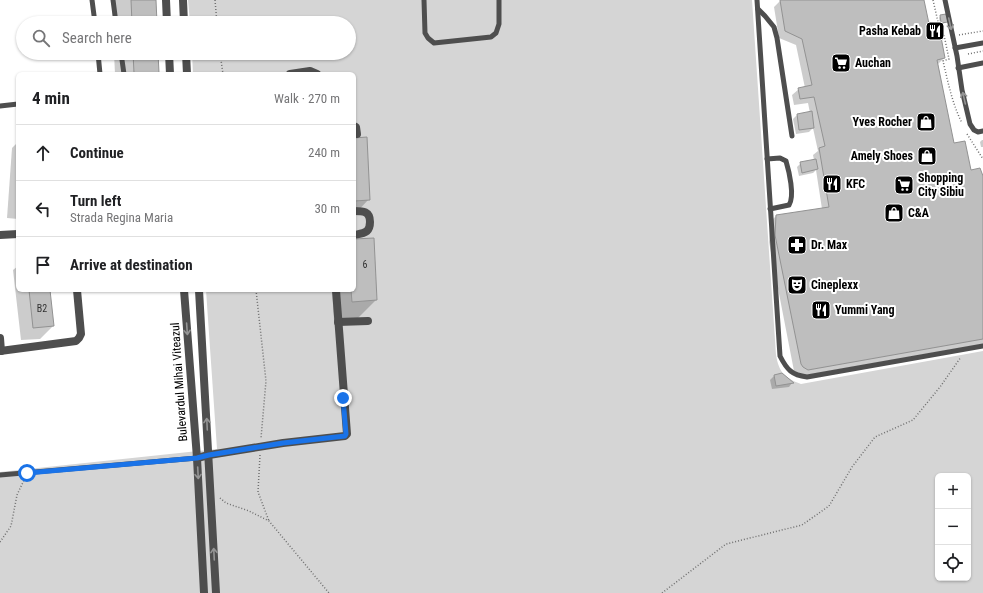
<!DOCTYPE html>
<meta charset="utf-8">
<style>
body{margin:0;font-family:"Roboto Condensed",sans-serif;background:#f2f2f2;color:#202124}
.controls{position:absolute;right:12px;bottom:12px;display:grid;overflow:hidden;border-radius:6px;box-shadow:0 1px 3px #0004}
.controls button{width:36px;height:36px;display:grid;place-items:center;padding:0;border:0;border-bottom:1px solid #e0e0e0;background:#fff;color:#202124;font:20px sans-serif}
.stop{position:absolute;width:12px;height:12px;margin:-9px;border:3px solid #1a73e8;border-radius:50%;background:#fff}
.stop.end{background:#1a73e8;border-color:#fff;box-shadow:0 1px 4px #0008}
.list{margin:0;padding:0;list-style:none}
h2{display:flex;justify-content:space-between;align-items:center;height:52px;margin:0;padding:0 16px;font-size:17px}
h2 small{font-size:13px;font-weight:400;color:#757577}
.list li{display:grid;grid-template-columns:26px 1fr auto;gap:12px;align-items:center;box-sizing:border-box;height:56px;padding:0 16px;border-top:1px solid #e0e0e0}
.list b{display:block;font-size:15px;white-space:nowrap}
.list p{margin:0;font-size:13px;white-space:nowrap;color:#757577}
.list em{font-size:13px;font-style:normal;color:#757577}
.icon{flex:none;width:22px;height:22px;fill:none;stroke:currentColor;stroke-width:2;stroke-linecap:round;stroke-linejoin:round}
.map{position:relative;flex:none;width:983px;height:593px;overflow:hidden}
.search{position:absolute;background:#fff;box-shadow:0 1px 3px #0004;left:16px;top:16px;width:340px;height:44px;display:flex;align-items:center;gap:10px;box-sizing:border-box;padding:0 14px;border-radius:22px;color:#757577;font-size:15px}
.panel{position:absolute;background:#fff;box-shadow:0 1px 3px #0004;left:16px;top:72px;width:340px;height:220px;border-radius:6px}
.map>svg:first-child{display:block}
.green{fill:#d5d5d5;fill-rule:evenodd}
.shadow{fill:#0003}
.building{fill:#bebebe;stroke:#929292}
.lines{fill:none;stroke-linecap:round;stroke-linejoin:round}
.path{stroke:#707070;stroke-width:1.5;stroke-dasharray:1 2;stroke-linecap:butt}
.lane{stroke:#4e4e4e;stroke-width:5}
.street{stroke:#4e4e4e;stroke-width:8}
.oneway{stroke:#959595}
.route{stroke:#1a73e8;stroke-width:5}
.labels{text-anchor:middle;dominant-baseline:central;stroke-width:4;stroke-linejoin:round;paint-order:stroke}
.number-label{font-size:10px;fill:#303030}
.poi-label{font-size:12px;font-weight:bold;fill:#000;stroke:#fff;text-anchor:start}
.street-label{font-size:12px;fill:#000;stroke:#fff}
</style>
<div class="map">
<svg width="983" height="593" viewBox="0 0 983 593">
<rect width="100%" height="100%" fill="#fff"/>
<path class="green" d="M188 0H752L776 355C779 372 784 378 801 384L983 351V593H0V472L217 449 206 290H354V74H193L192 53H349V23H190ZM938 476H968V578H938Z"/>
<g class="shadow">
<polygon points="115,0 155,0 156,23 113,23 112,3"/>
<polygon points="785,0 923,0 929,26 939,37 936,39 944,58 938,64 953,145 970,171 983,179 983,344 801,376 794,371 769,242 770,222 776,216 822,209 816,170 813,173 799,176 797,167 801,163 814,160 813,155 818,151 813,128 809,132 796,134 793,119 797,115 810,113 808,103 794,105 792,95 799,89 805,88 796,45 779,38 774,7 780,1"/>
<polygon points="940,16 947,21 945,23 940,24 939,18"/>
<polygon points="114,53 157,53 158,73 157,74 115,74"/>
<polygon points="354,139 369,199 354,215"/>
<polygon points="982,140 983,140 983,147 981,147 980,142"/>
<polygon points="18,142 18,219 7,218 12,148"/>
<polygon points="354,240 376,300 358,318 334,320 332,290 354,290"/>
<polygon points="18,266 18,290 49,290 53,326 40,339 21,340 13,270"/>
<polygon points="782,375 792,383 789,387 772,389 770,380 774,376"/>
</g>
<g class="building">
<polygon points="131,0 156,0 157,23 132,23"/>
<polygon points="780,0 924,0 932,38 941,37 945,58 937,60 954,143 965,141 971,170 980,168 983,176 983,339 808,370 803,367 801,364 775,235 776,215 829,207 819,148 825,146 814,97 800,99 798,88 812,85 802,39 785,31"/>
<polygon points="946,14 948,22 941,23 940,15"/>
<polygon points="937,23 940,37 932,38 929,24"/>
<polygon points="133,53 158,53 159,73 134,73"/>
<polygon points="812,111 814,128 799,130 797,114"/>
<polygon points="367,137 370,200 354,201 354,138"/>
<polygon points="816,159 818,169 802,173 800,162"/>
<polygon points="374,238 377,300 352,302 351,290 354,290 354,239"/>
<polygon points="29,290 50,290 54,326 33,328"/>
<polygon points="782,373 794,383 776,386 774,375"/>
</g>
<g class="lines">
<g class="path">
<polyline points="215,0 217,23"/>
<path d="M933 0 941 35H944L949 59 943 61C948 82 952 103 962 123"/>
<polyline points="959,35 983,31"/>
<polyline points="220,53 223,74"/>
<polyline points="968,54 983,51"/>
<polyline points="967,134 983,159"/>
<polyline points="256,290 266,381 261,438"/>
<polyline points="260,455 258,492 269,521"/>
<polyline points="220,498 226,503 249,511 269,521 329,593"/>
<polyline points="0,542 11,526 17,495 24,480"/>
<polyline points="662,593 726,544 802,525 829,506 852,467 875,437 913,420 940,387 961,357"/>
</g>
<g class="lane">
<polyline points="92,0 95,23"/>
<polyline points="113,0 116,23"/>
<polyline points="424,0 425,33 428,38 434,43 491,37 496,33 499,24 499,0"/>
<path d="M757 0 780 356C787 370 792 375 807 377L983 346"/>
<polyline points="945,0 957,56 962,90 970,124 974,130 978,132 983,131"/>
<polyline points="758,9 765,16 774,27 777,38 792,136"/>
<polyline points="955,48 983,43"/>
<polyline points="98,53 100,74"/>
<polyline points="121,53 124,74"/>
<polyline points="958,68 983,63"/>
<polyline points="0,106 18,104"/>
<path d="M767 159 780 158 786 161C789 171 795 196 789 205L770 209"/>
<polyline points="0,475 197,458"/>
</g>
<g class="street">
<polyline points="166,0 167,23"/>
<polyline points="183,0 184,23"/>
<polyline points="169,53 170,74"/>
<polyline points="186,53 187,74"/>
<polyline points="290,74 310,71 317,74"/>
<polyline points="354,126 356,127 357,134"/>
<path d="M354 211C363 211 370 211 370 222 370 226 369 229 367 231 363 234 358 234 354 235"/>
<polyline points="0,235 18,234"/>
<polyline points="184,290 197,458 204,593"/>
<polyline points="199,290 216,593"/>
<polyline points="338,322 368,321"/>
<polyline points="0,338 1,351"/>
<polyline points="0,351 76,341 79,338 81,334 77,290"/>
<polyline points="197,458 209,455 283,443 345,436 347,434 336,290"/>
</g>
</g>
<defs><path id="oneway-shaft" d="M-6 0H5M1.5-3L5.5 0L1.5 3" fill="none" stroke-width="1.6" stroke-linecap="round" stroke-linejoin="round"/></defs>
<g class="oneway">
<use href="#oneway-shaft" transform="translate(950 24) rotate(78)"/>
<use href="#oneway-shaft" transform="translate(964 98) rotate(-103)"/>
<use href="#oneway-shaft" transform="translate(187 329) rotate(86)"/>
<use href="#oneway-shaft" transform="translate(207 424) rotate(-93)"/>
<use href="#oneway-shaft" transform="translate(198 473) rotate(87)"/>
<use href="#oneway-shaft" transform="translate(214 554) rotate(-93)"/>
</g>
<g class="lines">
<polyline class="route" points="27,473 197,458 209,455 283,443 345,436 346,434 343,398"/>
</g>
<defs>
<symbol id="restaurant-square" viewBox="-11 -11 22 22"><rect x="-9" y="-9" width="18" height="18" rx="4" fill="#000" stroke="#fff"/><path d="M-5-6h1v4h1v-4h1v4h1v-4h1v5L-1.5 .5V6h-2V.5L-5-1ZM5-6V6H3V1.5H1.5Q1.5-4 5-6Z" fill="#fff"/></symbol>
<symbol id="supermarket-square" viewBox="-11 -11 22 22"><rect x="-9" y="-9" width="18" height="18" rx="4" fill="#000" stroke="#fff"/><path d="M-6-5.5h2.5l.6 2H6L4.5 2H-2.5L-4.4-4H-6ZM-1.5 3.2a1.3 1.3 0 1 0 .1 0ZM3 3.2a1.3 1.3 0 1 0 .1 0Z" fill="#fff"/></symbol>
<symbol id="shop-square" viewBox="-11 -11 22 22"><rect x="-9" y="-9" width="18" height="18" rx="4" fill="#000" stroke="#fff"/><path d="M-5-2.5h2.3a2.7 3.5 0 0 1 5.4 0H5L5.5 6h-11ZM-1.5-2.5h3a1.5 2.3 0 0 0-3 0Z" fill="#fff"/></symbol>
<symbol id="pharmacy-square" viewBox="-11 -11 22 22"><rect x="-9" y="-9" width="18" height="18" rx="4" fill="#000" stroke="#fff"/><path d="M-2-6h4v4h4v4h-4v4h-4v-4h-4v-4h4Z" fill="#fff"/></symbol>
<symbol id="theatre-square" viewBox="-11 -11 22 22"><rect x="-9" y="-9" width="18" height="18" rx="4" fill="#000" stroke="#fff"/><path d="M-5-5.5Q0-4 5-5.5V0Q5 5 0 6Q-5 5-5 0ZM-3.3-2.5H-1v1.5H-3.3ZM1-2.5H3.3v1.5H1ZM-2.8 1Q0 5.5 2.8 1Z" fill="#fff"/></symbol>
</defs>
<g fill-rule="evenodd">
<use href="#restaurant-square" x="924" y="20" width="22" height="22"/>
<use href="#supermarket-square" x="830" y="52" width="22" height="22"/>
<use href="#shop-square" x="915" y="111" width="22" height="22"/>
<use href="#shop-square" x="916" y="145" width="22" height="22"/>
<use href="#restaurant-square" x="821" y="173" width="22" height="22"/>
<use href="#supermarket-square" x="893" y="174" width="22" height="22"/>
<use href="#shop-square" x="883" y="202" width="22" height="22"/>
<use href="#pharmacy-square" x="786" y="234" width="22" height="22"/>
<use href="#theatre-square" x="786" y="274" width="22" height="22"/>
<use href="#restaurant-square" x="810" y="299" width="22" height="22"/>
</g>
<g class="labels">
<g class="number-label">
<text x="365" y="264">6</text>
<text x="42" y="308">B2</text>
</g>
<g class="poi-label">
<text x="921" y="31" text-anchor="end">Pasha Kebab</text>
<text x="855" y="63">Auchan</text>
<text x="912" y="122" text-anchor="end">Yves Rocher</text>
<text x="913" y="156" text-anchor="end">Amely Shoes</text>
<text x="918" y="178">Shopping<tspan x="918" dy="14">City Sibiu</tspan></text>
<text x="846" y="184">KFC</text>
<text x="908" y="213">C&amp;A</text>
<text x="811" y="245">Dr. Max</text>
<text x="811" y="285">Cineplexx</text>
<text x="835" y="310">Yummi Yang</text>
</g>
<g class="street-label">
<text transform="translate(179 382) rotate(-94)">Bulevardul Mihai Viteazul</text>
</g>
</g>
</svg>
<div class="controls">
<button>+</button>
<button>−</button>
<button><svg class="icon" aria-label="locate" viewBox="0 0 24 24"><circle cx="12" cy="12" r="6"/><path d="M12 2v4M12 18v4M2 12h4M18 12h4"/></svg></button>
</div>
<div class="stop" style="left:27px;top:473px"></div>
<div class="stop end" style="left:343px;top:398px"></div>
<div class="search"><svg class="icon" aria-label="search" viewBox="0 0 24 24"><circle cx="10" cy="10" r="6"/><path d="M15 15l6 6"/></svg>Search here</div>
<section class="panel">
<h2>4 min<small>Walk · 270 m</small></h2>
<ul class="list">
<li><svg class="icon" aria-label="ahead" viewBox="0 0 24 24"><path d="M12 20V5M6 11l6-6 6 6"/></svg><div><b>Continue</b></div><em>240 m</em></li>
<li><svg class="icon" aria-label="left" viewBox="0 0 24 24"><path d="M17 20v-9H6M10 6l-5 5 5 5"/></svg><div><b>Turn left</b><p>Strada Regina Maria</p></div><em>30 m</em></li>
<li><svg class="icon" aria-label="arrive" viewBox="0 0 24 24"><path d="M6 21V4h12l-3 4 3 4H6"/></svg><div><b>Arrive at destination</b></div></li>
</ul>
</section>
</div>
